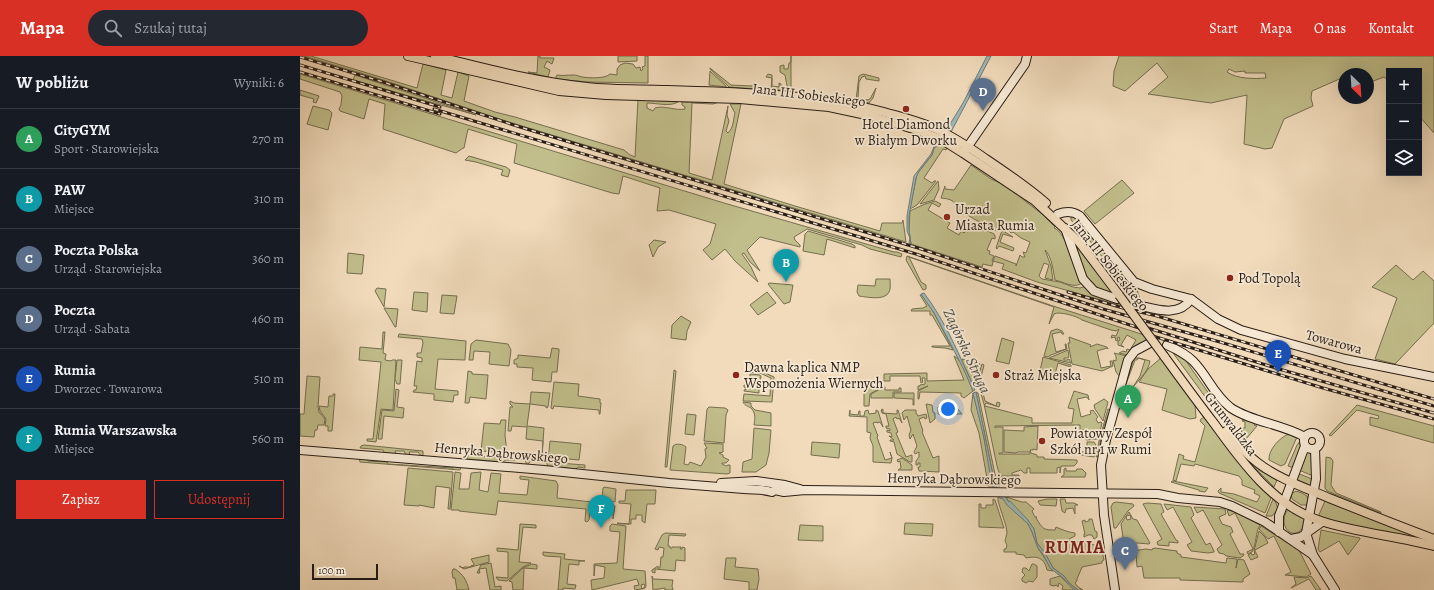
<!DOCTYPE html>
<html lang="pl">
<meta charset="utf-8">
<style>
body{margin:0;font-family:Alegreya,serif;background:#242831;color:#f1f3f6}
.controls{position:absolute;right:12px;top:12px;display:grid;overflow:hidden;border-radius:0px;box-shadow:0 4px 16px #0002}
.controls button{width:36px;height:36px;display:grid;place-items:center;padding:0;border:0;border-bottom:1px solid #363941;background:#171b24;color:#f1f3f6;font:20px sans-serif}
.compass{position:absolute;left:1038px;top:12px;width:36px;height:36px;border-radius:50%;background:#171b24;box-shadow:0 4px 16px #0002;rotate:155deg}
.scale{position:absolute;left:12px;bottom:10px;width:66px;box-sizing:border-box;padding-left:4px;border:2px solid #291d14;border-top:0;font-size:11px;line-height:14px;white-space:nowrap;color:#291d14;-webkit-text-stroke:3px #f6e8d3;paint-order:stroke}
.you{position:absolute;left:648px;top:353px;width:14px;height:14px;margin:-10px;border:3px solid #fff;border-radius:50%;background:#1a73e8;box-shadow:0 0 0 6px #1a73e833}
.badge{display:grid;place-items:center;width:26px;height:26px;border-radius:50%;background:#d93025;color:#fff;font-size:13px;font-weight:700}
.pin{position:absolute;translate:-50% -33px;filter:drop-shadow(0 1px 2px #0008)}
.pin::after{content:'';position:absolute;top:21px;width:14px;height:12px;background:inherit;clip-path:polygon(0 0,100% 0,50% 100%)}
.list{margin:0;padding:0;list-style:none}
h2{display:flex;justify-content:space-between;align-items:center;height:52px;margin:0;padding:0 16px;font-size:17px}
h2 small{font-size:13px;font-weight:400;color:#9ea1a6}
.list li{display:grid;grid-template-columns:26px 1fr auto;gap:12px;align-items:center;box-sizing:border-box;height:60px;padding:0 16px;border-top:1px solid #363941}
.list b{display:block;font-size:15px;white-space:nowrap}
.list p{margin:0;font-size:13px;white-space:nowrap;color:#9ea1a6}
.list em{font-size:13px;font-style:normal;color:#9ea1a6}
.actions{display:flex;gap:8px;padding:12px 16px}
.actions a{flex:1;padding:9px 0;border:1px solid #d93025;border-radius:0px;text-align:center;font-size:14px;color:#d93025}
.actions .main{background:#d93025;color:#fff}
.icon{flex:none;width:22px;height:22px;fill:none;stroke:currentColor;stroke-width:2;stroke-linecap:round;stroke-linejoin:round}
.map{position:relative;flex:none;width:1134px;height:534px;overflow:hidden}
header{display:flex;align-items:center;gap:24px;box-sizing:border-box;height:56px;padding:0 20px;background:#d93025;color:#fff}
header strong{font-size:19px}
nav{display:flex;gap:22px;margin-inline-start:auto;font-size:14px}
.search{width:280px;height:36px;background:#242831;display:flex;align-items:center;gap:10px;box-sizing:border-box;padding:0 14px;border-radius:22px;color:#9ea1a6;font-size:15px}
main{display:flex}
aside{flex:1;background:#171b24}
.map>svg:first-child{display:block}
.green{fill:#c1be8b;stroke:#756e50;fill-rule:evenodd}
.water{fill:#9eb9b9;stroke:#6f7b77}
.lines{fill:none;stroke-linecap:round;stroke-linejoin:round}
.secondary-casing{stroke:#291d14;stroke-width:10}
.primary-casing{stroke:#291d14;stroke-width:10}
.secondary{stroke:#f6e8d3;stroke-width:8}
.primary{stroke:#f1dbbb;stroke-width:8}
.rail-casing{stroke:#291d14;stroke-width:3}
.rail{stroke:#f6e8d3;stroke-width:1.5;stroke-dasharray:4.5;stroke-linecap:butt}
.primary-bridge-casing{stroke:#291d14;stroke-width:10;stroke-linecap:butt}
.primary-bridge{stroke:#f1dbbb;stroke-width:8}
.poi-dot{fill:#8f2418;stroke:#f6e8d3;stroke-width:1.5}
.labels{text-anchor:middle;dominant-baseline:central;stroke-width:3.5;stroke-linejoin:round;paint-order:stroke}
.street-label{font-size:14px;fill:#291d14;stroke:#f6e8d3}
.poi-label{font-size:14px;fill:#291d14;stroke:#f6e8d3;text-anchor:start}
.water-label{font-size:15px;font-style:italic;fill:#4c4c46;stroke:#f6e8d3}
.district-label{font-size:18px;font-weight:bold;letter-spacing:1px;fill:#7a1f14;stroke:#f6e8d3}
</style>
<header>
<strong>Mapa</strong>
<div class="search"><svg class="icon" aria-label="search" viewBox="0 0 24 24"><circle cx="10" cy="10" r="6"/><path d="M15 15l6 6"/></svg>Szukaj tutaj</div>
<nav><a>Start</a><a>Mapa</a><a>O nas</a><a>Kontakt</a></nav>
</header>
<main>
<aside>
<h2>W pobliżu<small>Wyniki: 6</small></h2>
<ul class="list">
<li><span class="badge" style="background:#2e9e5b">A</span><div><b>CityGYM</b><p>Sport · Starowiejska</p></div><em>270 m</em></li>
<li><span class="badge" style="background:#0f9aa8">B</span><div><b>PAW</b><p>Miejsce</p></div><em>310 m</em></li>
<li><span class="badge" style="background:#5c6f8a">C</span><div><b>Poczta Polska</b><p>Urząd · Starowiejska</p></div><em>360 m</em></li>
<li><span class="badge" style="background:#5c6f8a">D</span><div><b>Poczta</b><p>Urząd · Sabata</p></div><em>460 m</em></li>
<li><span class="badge" style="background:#1a4fb4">E</span><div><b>Rumia</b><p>Dworzec · Towarowa</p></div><em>510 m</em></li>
<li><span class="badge" style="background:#0f9aa8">F</span><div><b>Rumia Warszawska</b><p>Miejsce</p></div><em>560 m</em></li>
</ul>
<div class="actions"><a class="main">Zapisz</a><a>Udostępnij</a></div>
</aside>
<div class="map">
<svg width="1134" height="534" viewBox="0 0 1134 534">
<rect width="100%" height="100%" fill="#f1dbbb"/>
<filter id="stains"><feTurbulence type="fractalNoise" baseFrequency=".005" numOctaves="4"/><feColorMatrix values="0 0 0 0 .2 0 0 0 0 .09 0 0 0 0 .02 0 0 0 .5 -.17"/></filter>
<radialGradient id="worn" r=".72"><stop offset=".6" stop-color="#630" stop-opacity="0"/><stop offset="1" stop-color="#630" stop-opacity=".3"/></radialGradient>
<g class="green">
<path d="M4 0H11L117 32 123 8 146 14 141 39 152 42 158 16 169 20 164 45 195 56 215 61 324 94 330 99 335 101 338 43 378 46C370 51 356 47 347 47V52L353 55 355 52C365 49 375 55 385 53V51L382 49V46H419L413 48 392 47 389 117 412 124 428 50 427 59 429 65 426 75 428 77C434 71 433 64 435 57L430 48H441L424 128 495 150 580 175 582 167H602L603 164 606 186 209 66 77 22Z"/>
<polygon points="238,0 240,0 240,2 254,2 252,8 247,5 244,11 250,14 248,21 228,16 237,17"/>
<polygon points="318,0 337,0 337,5 318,6"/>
<path d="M345 0H348V27L288 26 256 23V21L257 19C263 20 267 19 273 19 276 19 279 20 282 21 289 22 305 23 310 18L317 19V13L320 9 325 7 333 8 336 12 340 11 341 15 343 13 342 11 345 10Z"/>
<polygon points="491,0 491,35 493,36 471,33 472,22 466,21 468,18 472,19 472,30 479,31 479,27 481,28 481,34 488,35 485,19 480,16 480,10 484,9 484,13 488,13 489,7 491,6"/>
<path d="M819 0H1134V77L1119 60V15H1089V25L1084 21 1068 27V18H1044V21L1012 35 1011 42 1013 50 984 63 972 92 965 93 944 88 947 39 911 47 848 38 868 21 857 7 825 35 813 30 814 15ZM929 13 935 16 945 15V17H965L966 22C954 23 937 23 927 16Z"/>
<polygon points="410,12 431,29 452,30 453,27 457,29 457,32 456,33 429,31 410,13"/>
<polygon points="410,15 426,30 426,31 409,29"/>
<polygon points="0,18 424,147 594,196 597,196 602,198 601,201 570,193 562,189 507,173 494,181 495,184 500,189 500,191 460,181 447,194 460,215 450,206 444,197 442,198 451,211 458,226 435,205 425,193 412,204 403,194 410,188 416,168 369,154 357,155 360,132 323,120 319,138 312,137 214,107 217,88 168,73 164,92 163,92 156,97 83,73 85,48 69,43 64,63 40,55 39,53 41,49 41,48 42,40 40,36 0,23"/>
<polygon points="563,18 579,22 579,25 566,23 565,20 562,21 559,26 558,42 567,44 570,43 576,32 573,42 569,47 556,44 559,20"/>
<polygon points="55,19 176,59 53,24"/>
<polygon points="0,34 19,40 16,47 13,46 14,43 0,39"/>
<polygon points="13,50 29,54 32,57 28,74 7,68"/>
<polygon points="641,88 647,92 646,94 643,93 624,122 632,127 634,125 636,125 617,149 610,153 617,118 632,99 634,92"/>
<polygon points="169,100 206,111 210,114 208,121 201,119 203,114 176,106 165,104"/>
<path d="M671 109 691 123 703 128 742 158 755 171 754 172C766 176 777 215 782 227 774 233 764 226 755 224 753 214 752 201 745 194L751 210 753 224 745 222 749 209 744 207 739 220 742 223 760 226 773 231 780 232 786 230 820 246 823 250 737 226 702 213 704 208 693 205 695 200 716 208V210L720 199 722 201H725L723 196 726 197 730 186 721 182 713 176 711 177 709 175 711 174 707 170 697 175 674 163 658 153C654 143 649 143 641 142L645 130V133L654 134Z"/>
<polygon points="822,124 834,137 795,168 784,155"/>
<polygon points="638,125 639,133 634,144 620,148"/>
<polygon points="635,145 641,148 639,151 632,147 628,154 650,167 647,172 659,179 661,175 664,177 666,175 668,176 673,168 694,178 695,180 695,183 692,182 687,194 690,195 689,198 694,200 692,204 693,206 692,210 683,208 682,211 611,188 609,174 610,155 625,148"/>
<polygon points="771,158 776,160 835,229 839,240 840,248 836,245 790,185 771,164"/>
<polygon points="508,175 552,188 555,190 555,192 527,183 524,199 503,195 505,178"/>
<polygon points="703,175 713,181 703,178 700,186 714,192 713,195 699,190 697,193 696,192 701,177"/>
<polygon points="354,184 366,186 358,191 353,201 349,189"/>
<polygon points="778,192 816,241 801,236 789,228 776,194"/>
<polygon points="48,197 64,199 62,218 47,217"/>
<path d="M607 200 753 250 832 275 844 279 848 285 828 299 819 297 823 295 826 296 827 293 830 294 836 284 827 279 821 289 824 291 818 289V285L820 284 819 281 817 282 818 284 816 285 815 281 811 282 812 279 816 280 819 273 816 275 811 274 782 264C777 260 759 255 754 258L749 268 754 251 609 201 621 226 626 229V233L623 234 606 204Z"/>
<polygon points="1096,209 1113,224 1123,215 1134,225 1134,267 1095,308 1075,303 1097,242 1072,231"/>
<path d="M576 223H590C590 227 591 233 589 236 585 245 567 241 559 240L557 236 558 229 575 230Z"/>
<polygon points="469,227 493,229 490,246 484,248 468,228"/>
<polygon points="77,232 86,233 84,251 75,235"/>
<polygon points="114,236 128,237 127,256 112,254"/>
<polygon points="467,236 476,247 458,259 450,249"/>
<polygon points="142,239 157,240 154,258 140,257"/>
<polygon points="620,239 622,239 634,257 653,294 645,292 632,291 632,290 650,290 632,259 630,259 630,255 611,255 612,253 623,252 627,250"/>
<polygon points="84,252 98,253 96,271 95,271"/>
<polygon points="381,260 391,266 387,275 386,284 371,282 372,269"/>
<polygon points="757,273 762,275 764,278 762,278 761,276 752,278 756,296 766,293 765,288 766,288 767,293 751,299 748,301 744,300 751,275"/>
<polygon points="83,276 85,276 83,297 86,298 85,304 91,305 92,304 96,304 93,354 81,353 76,386 67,385 67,383 73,383 81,306 59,304 60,291 82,293"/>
<polygon points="99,278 166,285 165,304 138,303 135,333 158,335 158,339 154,339 153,346 134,344 134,338 113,336 114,334 116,334 117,330 114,330 117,305 122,306 122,302 117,301 117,297 121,297 123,287 122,283 98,281"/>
<polygon points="769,281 791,289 790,291 797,288 807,291 808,293 807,292 797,295 801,312 811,310 810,305 812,305 813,310 802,315 772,308 768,287 770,287"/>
<polygon points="702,282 714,286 709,308 696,305"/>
<polygon points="176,284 208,288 211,294 209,310 189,308 190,296 174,295 173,304 169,304 171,288"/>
<polygon points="252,292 259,293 259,295 257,316 252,316 251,326 232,324 233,312 217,311 217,308 214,308 214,304 218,302 218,299 250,302"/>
<polygon points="768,294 769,301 767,302 764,302 764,304 767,304 769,303 771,307 749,302"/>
<polygon points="814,297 827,300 820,321 816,316 813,304 816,305 816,300"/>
<polygon points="873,297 886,305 912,342 909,346"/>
<path d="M654 300C663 304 669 326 673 335L664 342 661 340V337L620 336 619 343H618V335L628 330 618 334V330H620V329L625 328V322H622L623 326 621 327 620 320H590V325H584V318L627 317V325L664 324Z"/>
<polygon points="743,301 771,309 771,311 768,326 767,325 771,311 758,307 754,322 741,318 740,315"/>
<path d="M834 302H839L850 305C849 314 839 324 833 331L840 320 845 304 838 302 837 304H835L826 328Z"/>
<polygon points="861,302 895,349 896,362 890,363 862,354 867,333 839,326 848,313"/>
<polygon points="662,303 680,308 674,331 662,305"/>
<polygon points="97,304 102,304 100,328 97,328 95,323"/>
<polygon points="682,308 684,309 680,325 685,345 696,350 697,346 700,347 699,351 686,347 685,348 685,350 732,362 732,367 772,367 774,353 768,352 774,335 788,339 789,344 787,341 777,343 781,361 791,358 790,355 793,354 798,361 796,363 798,367 801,366 802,367 798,383 786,384 786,374 780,374 780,369 695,370 695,372 696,371 703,371 703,397 699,397 699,398 730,398 730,396 717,396 716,397 704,396 704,374 724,375 724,371 738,370 737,394 733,393 733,394 730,394 731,397 737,399 737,401 744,401 744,403 777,404 777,407 774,410 761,410 760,417 760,411 757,412 757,417 730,417 730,412 727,412 727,417 724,417 721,414 712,417 712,419 719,419 719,420 702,420 702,427 697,410 684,348 677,324"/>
<polygon points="374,314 376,315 367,411 365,411"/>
<polygon points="446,314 461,315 474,321 472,346 443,345 444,338 470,340 471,322 460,317 446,316"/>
<polygon points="168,315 172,316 172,318 188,319 186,343 170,341 169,347 165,347"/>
<polygon points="450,318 460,319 461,321 459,327 457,328 445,327 445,323 450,323"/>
<polygon points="7,320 20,321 18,351 19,356 25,363 24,369 18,369 17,374 15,374 14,381 0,380 0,358 4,358"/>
<polygon points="564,325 564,331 582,331 570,338 569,350 564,350"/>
<polygon points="254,326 279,328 278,340 300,343 300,347 301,347 300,358 299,358 299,354 254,350 253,353 251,352"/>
<polygon points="444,329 458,330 459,332 459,337 444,335 444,334 447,333 444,331"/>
<polygon points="584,331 585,331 585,334 599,334 599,332 601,332 601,336 593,336 593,342 571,342 571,338"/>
<polygon points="96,333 99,334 97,351 104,352 103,362 84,360 82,383 78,383 82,354 94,355"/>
<polygon points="231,336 250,337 248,351 246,352 246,350 230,348"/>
<polygon points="676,336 678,337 695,418 700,430 695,429 694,424"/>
<polygon points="594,337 614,337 614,349 613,349 613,343 594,342"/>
<polygon points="673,337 682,372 693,430 688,430 688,428 679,377 671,354"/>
<polygon points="33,338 35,338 32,375 28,375 28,370 25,370 26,363 20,355 19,350 28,351 29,340 33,340"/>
<polygon points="804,343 808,346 803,365 795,353 794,349"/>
<polygon points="210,345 214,347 230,348 227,370 244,372 242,400 243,385 226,383 227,371 212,370 211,375 208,375 210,351 213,351 210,348"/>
<path d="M443 346 451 347V350L455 354 471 357V370L454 369C455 363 456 357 451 352 448 350 445 350 443 346Z"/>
<polygon points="626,348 632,349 633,356 635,357 635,363 630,367"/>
<polygon points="1057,349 1134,370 1134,387 1070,369 1070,361 1078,363 1079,360 1057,354 1031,380 1029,379"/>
<polygon points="918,350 929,366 931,373 927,371 914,353"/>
<polygon points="409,351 425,352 428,354 426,359 424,387 404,385 407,353"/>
<polygon points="638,351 657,352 662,358 638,358"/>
<polygon points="583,353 583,357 597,358 597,354 598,354 602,367 599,362 597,363 596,361 593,363 598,376 596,377 606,401 612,399 612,406 610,406 597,398 594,386 590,385 590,384 594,384 589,380 592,381 591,377 587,376 587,374 590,375 590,373 586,372 586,370 589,370 586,358 582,357 581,354"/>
<path d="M808 353 811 354C805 362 798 391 799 400L796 401 799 385Z"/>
<polygon points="550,354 550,358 558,359 559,355 560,355 560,360 564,360 565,355 568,354 569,358 576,357 576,354 578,355 583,371 580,366 577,367 577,366 573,367 578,380 577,381 585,404 592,402 590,396 592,402 591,407 573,406 573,390 570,382 571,377 567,376 567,361 549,360"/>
<polygon points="605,354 616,354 616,357 618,360 626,358 627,362 625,363 624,361 619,363 623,375 622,376 633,402 639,400 639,416 619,415 618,411 620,411 620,407 618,407 618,409 616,409 616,405 619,401 619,396 615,398 614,396 617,390 613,378 610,383 609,379 611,374 607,360 604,364 602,357"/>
<polygon points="387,358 396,359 394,379 385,378"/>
<path d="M904 361C925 389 945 418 971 442L965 457 919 437 918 435 921 432V436L934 438 957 446 960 440 954 437 955 434 942 429V424L939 420 895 408 894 410 881 408 876 425 873 424 879 398 884 400 883 403 895 406 905 370 900 365 901 363Z"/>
<polygon points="945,363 957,366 954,369 957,370 946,383 942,378 941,372 945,372 945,366 942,365"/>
<polygon points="201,364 206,364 205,379 207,397 181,395 184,367 200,368"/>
<polygon points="454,372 471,374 469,397 466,409 456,416 442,416 443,406 452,403"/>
<path d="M989 378 997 381 985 408 981 410 969 404C968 394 980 381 989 378Z"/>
<polygon points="250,385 281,388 279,404 247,401 249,395"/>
<polygon points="1000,385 1001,389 994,412 988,410 997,389"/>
<polygon points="512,386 540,388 539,402 511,399"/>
<polygon points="787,386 794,386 796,389 794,401 781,399 782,396 787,396"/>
<path d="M404 387 423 388V396L419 397 423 399V401L429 404 426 407H422V408L426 410 428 409H430V417L427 418 370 414 373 390C376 387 383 388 386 391L384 408 388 409 390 406 401 410 406 401 405 393 407 392Z"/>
<polygon points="64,389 123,395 123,399 121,400 118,396 109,396 110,399 106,399 104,395 95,395 96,398 85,398 83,394 60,392 61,390"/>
<polygon points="1006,394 1011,396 1013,420 999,414"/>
<polygon points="939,396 959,414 977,424 974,431"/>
<polygon points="167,399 232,404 227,409 225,404 216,403 215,404 206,404 203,406 167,403"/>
<polygon points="1026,401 1031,402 1033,405 1031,429 1036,437 1081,456 1081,457 1027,435 1025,432"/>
<polygon points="59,402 66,403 68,405 87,406 88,408 153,412 152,409 161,411 160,414 60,406"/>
<polygon points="602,402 612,409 612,414 598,414 601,412 600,405 598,406 597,404"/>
<polygon points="246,406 285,409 285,412 278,411 276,413 248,410"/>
<polygon points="108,412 153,416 150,453 148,453 150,432 136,430 134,452 119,449 119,450 104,449"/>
<polygon points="766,412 766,415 776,415 777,413 782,413 786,417 785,421 761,421 764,419 764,413"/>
<polygon points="155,416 161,417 159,433 169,433 171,417 181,416 179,434 188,436 191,417 201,418 199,437 227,439 229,424 220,423 220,420 256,425 258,429 257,442 291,446 289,464 287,466 285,465 286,453 198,445 196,459 159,455 159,454 151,454"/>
<polygon points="997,417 1012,423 1010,430 996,425"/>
<polygon points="872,425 873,425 908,432 905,436 899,435 899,434 871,426"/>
<polygon points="304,431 316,433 315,446 302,444 303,432"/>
<polygon points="326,434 356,434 355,448 347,448 345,467 342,465 342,459 336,459 336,463 331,463 331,468 319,468 317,467 329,468 331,448 319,447 319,445 325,445"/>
<polygon points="996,435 1002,437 1007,440 1008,445 1006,449 1001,449 992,443 991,438"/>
<path d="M698 441 703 443 728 468 732 476 738 492 753 515 747 514C744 501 737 500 726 502L724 499 716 498V496H704V493H706L707 489 705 485 707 477 706 470 698 445Z"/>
<path d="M706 441 722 446H726L734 453 732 455 735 461H737L736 462C743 473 743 474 755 474L756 471C763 474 767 476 775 477V480L769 483 770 485 801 490 804 504 802 505V507L782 511 777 523V525L775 527 778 531 783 534H778L769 527 764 520 753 512 745 497 737 487 734 473 727 463 709 446Z"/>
<polygon points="693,443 695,444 704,472 679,471 679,448 681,448 681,452 686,452 686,449 693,449"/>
<polygon points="747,443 757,443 756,450 740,449 738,445"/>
<polygon points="760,443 765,443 766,447 774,447 778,449 775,449 775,458 773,452 766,453 765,457 762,455"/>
<polygon points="973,443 976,447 978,453 972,460 966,460"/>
<polygon points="1025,445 1125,483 1124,485 1058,471 1018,461"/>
<polygon points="301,446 313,447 313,449 315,450 313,463 313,452 303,451 302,462 300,462"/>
<polygon points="816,446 833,448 834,450 828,455 816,472 814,472 811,451 813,447"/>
<polygon points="847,447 861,448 864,456 861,458 876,484 878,485 878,487 869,486 869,490 858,489 857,486 862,483 843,448"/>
<polygon points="864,448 891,451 894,459 891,462 906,489 910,487 914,495 914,496 908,497 891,495 887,489 892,486 873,451 867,454"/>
<polygon points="894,451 925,453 926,458 919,461 922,468 931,471 933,476 930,478 940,498 944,498 943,500 940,502 926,500 924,498 919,497 917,493 922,489 903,454 897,457"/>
<path d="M989 452 1006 462C1000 492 973 472 989 452Z"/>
<path d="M927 454 936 456 960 469C955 477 957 487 952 496L948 498 947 496 953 493 935 457 929 460Z"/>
<polygon points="829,456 833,463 837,464 850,487 849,488 838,487 824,488 821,468 826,460 827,464 831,463 830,459 826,460"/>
<polygon points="789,463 792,463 795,475 797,476 797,481 794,483 792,479 788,479 784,481 784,478 785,478 782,465 785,464 785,466 789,465"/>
<polygon points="605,467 633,468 632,480 604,478"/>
<polygon points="220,468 236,469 236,472 223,471 219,506 231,507 223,511 207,525 198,524 196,521 208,522 208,496 197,495 197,492 218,494"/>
<polygon points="312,468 326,470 323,513 345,515 346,530 345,532 342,533 345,531 344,528 341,529 342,533 335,534 334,530 339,529 337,523 292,534 291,524 304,522 305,511 295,509 294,520 294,508 317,507 320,476 310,475 310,470"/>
<polygon points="500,469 523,470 523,485 498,484"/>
<polygon points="961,470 999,494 1011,518 1006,521 985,519 991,516 974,480 968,483 959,473"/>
<polygon points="1021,474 1060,482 1060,483 1048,499 1039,485 1020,496 1018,493"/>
<polygon points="959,475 965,481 968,487 955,494 955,495 958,501 951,504 948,499 951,497 952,499 955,498 954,495"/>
<polygon points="365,477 386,478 385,480 369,479 368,490 370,490 370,492 372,492 372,491 381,491 380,493 382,493 382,491 385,492 385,505 376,504 375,515 355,513 355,517 352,516 352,514 358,510 358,512 360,512 361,501 363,501 364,492 359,491 358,494 355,493 362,479"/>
<polygon points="855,492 877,495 877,497 881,499 881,501 926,507 927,502 937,503 936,512 938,503 944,504 950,518 943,523 943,526 880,524 880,522 844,522 842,510 837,511 836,498 829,499 828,497 820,497 846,493 852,494 852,493"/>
<polygon points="243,496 265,498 264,503 285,505 279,505 279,509 269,508 267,528 276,529 275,533 263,532 263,534 258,534 261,501 245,500 243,499"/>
<polygon points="189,499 189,506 164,513 159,510 163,512 164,511 170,511 172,509 173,510 174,508 171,503"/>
<polygon points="426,502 436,502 435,511 458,513 459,523 457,534 449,534 449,526 424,523"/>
<polygon points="191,507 195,531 201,530 201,534 190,534 186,512 179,513 180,517 177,517 181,509"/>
<polygon points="232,508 237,509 237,513 224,512 223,534 213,534 212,526 209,525 223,512"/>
<polygon points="732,508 734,508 737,510 737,521 733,526 729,525 726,527 722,525 722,522 725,519 722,516 723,512 726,512 729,515"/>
<path d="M153 513H155C163 518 167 525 169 534H157L155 522H153L152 516Z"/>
<polygon points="352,520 353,523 373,524 372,530 373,534 365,534 365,532 353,534"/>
<polygon points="760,520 775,534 762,534 763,530 759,527 758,531 757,529 754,530 750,529 750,523"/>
<polygon points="1011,520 1021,534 1016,534 1009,523 991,532 996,528 994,521 1006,522"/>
</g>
<g class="water">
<polygon points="687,0 691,0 651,76 647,73 663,47"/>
<polygon points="636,86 641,88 634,92 632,99 619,115 616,122 609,160 609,174 611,188 609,187 610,182 607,175 607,160 614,120 631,98"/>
<path d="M624 237C646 266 660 301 675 334L673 335 664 314 647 281 634 257 621 238Z"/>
<polygon points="676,336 695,429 709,446 710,445 727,463 734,473 737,487 745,497 753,512 764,520 769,527 778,534 775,534 770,530 763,522 750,512 743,498 738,492 732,476 728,468 707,449 703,443 700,442 695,432 692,430 684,382 673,337"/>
</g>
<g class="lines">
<defs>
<g id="secondary">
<polyline points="664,96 725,8 727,0"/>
<path d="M758 158C766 155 773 155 780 160L834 226 852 233 891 243 918 263 941 274 1045 303 1134 321"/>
<polyline points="765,172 783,223 794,235 817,243"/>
<path d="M837 249C856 253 878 262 891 243"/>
<path d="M867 289C876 293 886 298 893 305 908 320 913 338 931 352 952 366 982 368 1005 381"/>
<circle cx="1012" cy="385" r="8"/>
<polyline points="1015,393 1016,423 1006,477 1013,499 1035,534"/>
<path d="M0 394 244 414 369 427C394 429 419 431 444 433 454 434 463 433 472 436L475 434 484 436 505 434 858 438 878 442 920 446 932 450 965 466 1013 499"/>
<polyline points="421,427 456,425 485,429 500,433"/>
<polyline points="979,476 979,460 1005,390"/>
<polyline points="991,483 1001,481 1022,466"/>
<polyline points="815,534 804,459 801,409 806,384 828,304 835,295 850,287"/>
</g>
<g id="primary">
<polyline points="108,0 259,35 306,39 440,43 529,51 571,60 620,75 644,85 663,97 735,145 779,186 819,239"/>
<path d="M135 0C185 12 235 26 287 31 313 34 340 33 367 34 440 36 514 38 584 56 601 61 618 65 634 72 652 80 669 91 686 103 707 117 727 131 746 147"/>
<path d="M864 300C880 322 896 344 913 366 941 405 973 450 1021 465 1058 477 1097 480 1134 490"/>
<path d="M926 375C936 387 946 398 958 407 979 423 1006 432 1029 442 1064 456 1099 470 1134 483"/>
</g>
</defs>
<use href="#secondary" class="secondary-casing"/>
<use href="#primary" class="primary-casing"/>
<use href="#secondary" class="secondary"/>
<use href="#primary" class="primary"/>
<defs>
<g id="rail">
<polyline points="0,1 80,25 220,71 618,192 803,253 920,286 1134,350"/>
<polyline points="0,9 140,51"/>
<polyline points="0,16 140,58"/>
<polyline points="134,53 616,198 848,275"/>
<polyline points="768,236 823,252 857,260 1134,343"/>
<polyline points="845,271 979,313 1134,357"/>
<polyline points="843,277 1023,332 1134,363"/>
</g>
</defs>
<use href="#rail" class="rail-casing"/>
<use href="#rail" class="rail"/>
<defs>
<polyline id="primary-bridge" points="819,239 864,300"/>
</defs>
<use href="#primary-bridge" class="primary-bridge-casing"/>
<use href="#primary-bridge" class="primary-bridge"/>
</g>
<g class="poi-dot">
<circle cx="606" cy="53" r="4"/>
<circle cx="647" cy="161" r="4"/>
<circle cx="930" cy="222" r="4"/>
<circle cx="436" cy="319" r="4"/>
<circle cx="696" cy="319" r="4"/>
<circle cx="742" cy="385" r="4"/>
</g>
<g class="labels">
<g class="street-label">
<text transform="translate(509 39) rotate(7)">Jana III Sobieskiego</text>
<text transform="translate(810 209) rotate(51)">Jana III Sobieskiego</text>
<text transform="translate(1034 286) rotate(15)">Towarowa</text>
<text transform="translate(931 368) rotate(52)">Grunwaldzka</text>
<text transform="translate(201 397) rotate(5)">Henryka Dąbrowskiego</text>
<text transform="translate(654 423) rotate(1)">Henryka Dąbrowskiego</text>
</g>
<g class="poi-label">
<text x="606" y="68" text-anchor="middle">Hotel Diamond<tspan x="606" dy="16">w Białym Dworku</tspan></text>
<text x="655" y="153">Urzad<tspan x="655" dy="16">Miasta Rumia</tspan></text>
<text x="938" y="222">Pod Topolą</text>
<text x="444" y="311">Dawna kaplica NMP<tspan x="444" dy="16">Wspomożenia Wiernych</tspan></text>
<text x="704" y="319">Straż Miejska</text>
<text x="750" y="377">Powiatowy Zespół<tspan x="750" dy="16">Szkół nr 1 w Rumi</tspan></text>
</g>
<g class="water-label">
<text transform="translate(667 295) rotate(65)">Zagórska Struga</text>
</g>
<g class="district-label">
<text x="775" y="491">RUMIA</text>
</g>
</g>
<rect width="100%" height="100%" filter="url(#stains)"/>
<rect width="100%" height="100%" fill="url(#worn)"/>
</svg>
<div class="controls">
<button>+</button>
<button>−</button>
<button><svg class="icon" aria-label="layers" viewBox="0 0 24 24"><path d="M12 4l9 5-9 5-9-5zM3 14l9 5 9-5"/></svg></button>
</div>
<svg class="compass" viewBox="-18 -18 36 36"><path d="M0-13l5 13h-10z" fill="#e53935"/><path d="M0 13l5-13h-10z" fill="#9ea1a6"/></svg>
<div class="scale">100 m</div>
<div class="you"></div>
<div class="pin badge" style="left:828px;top:362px;background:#2e9e5b">A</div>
<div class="pin badge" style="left:486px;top:226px;background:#0f9aa8">B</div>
<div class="pin badge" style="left:825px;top:514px;background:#5c6f8a">C</div>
<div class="pin badge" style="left:683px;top:55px;background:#5c6f8a">D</div>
<div class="pin badge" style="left:978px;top:317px;background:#1a4fb4">E</div>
<div class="pin badge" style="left:301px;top:472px;background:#0f9aa8">F</div>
</div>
</main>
